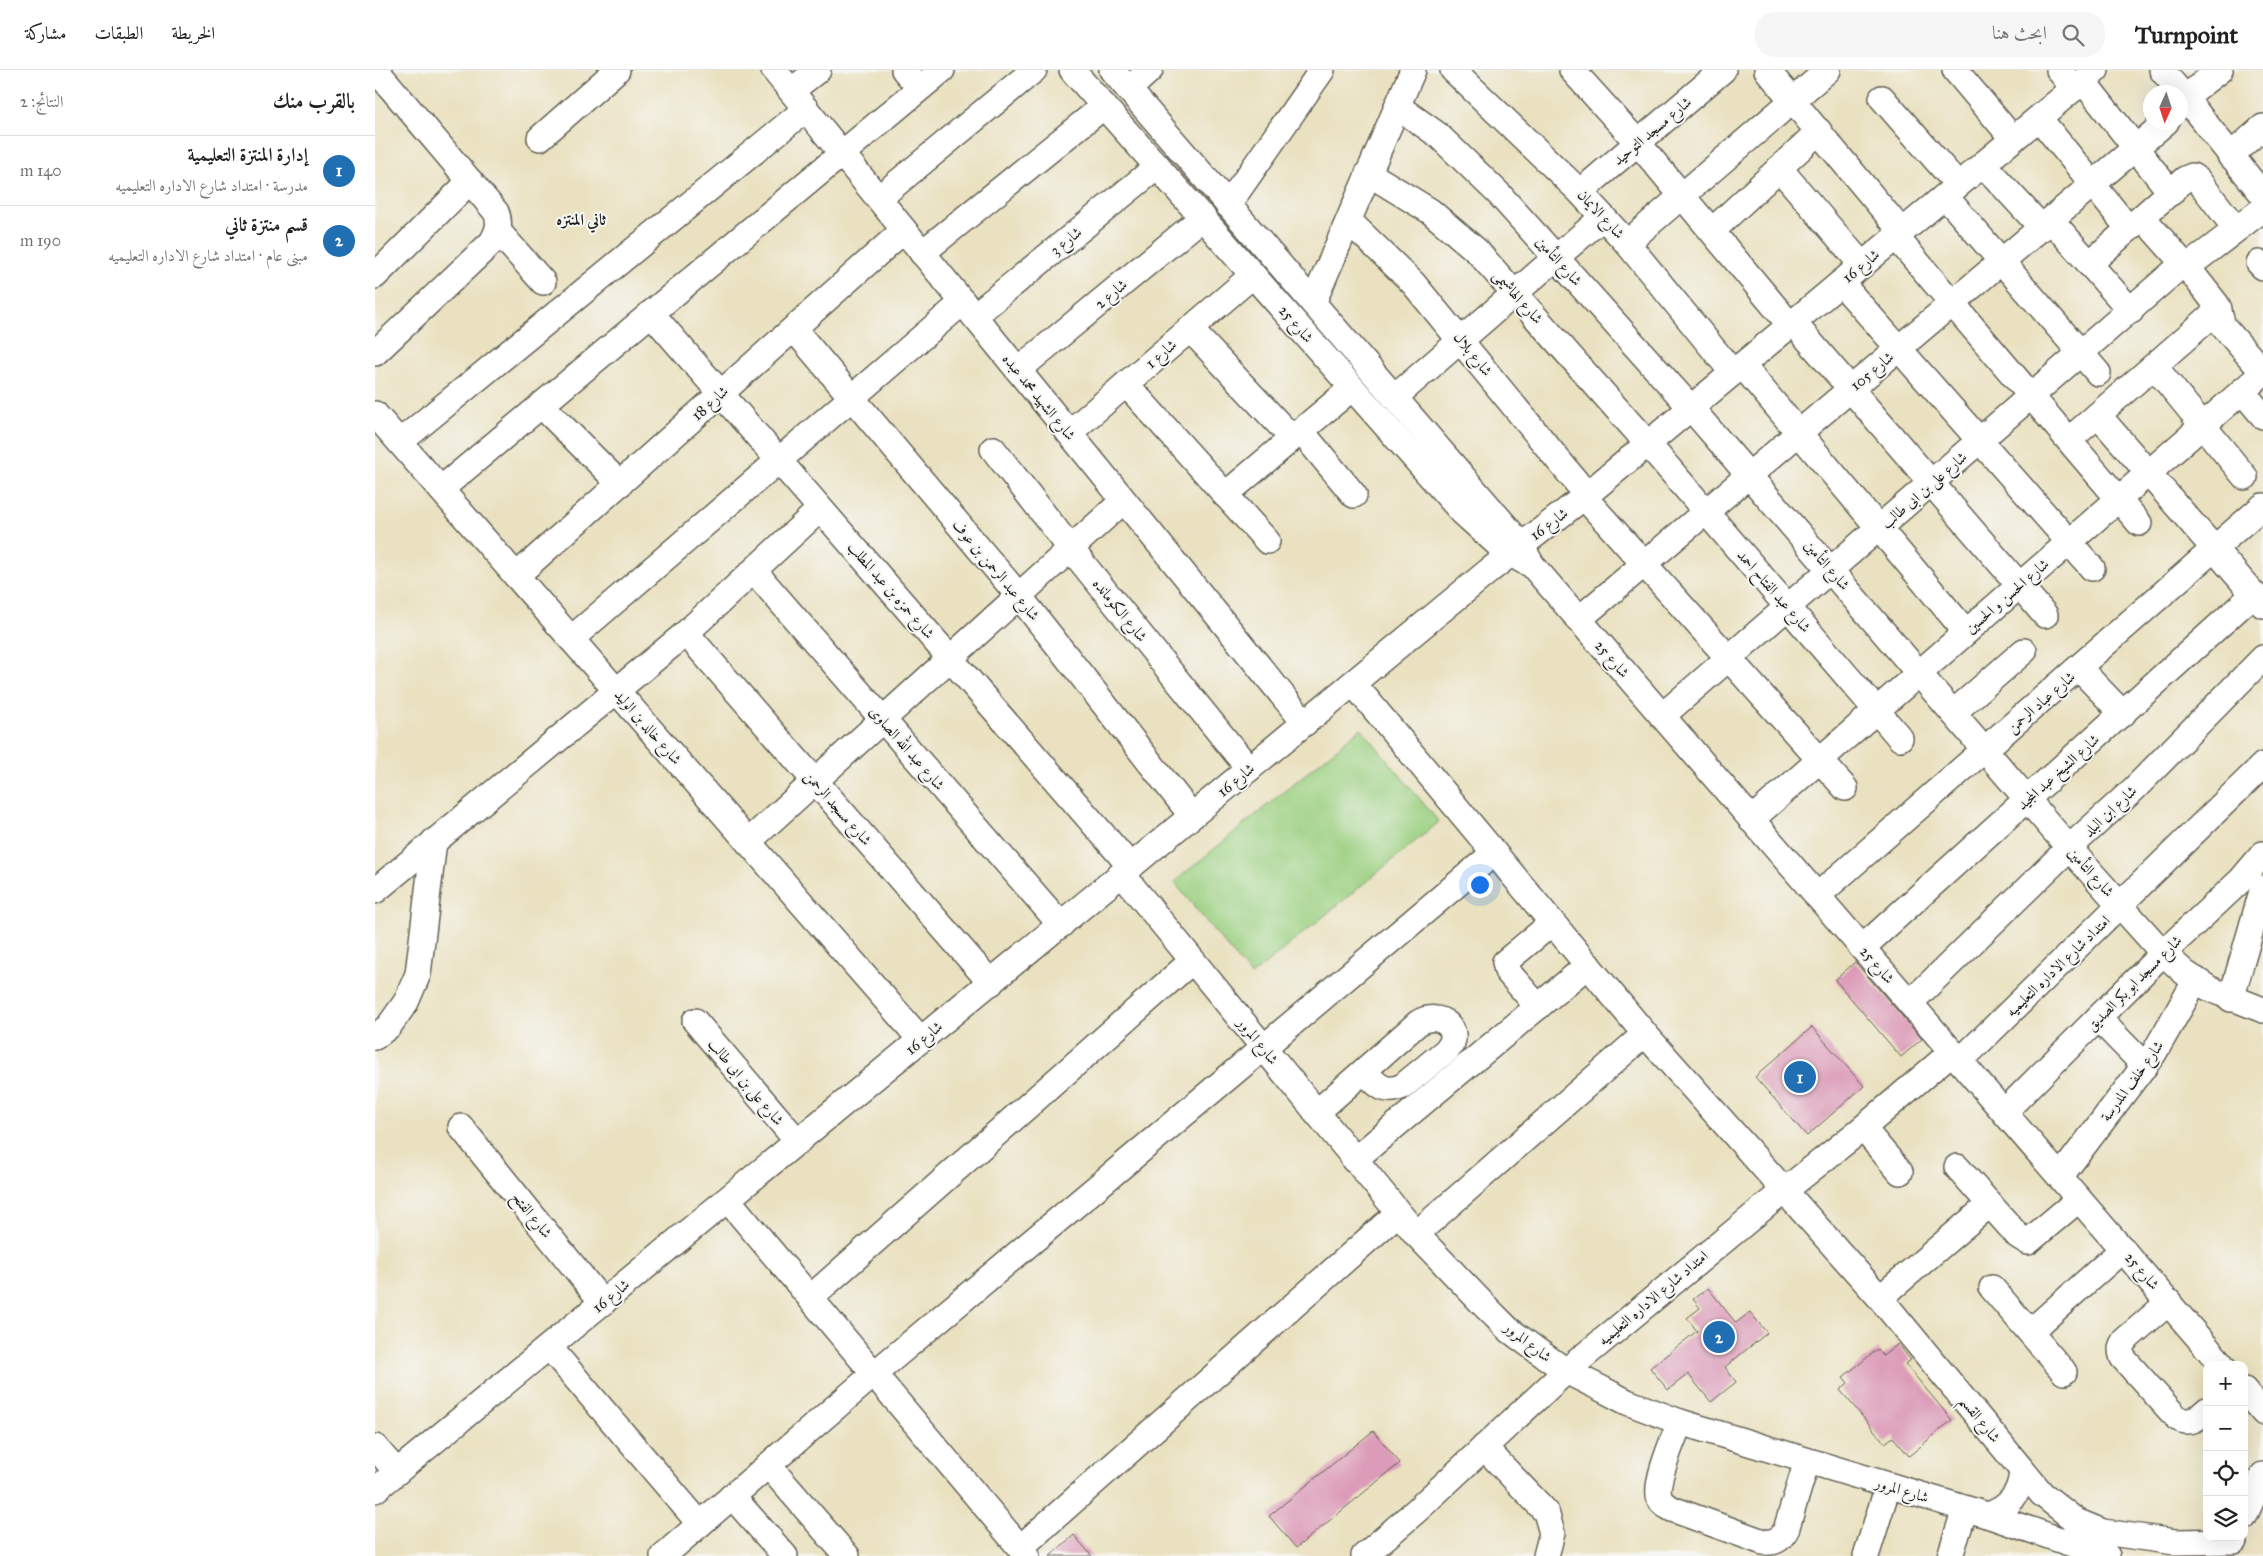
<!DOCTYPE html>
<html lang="ar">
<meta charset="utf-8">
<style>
body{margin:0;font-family:"IM FELL Great Primer",Amiri,serif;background:#f6f6f6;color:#222;direction:rtl}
.controls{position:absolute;right:15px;bottom:15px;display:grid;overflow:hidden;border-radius:10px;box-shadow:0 5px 20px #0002}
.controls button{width:45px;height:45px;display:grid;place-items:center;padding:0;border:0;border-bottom:1px solid #e0e0e0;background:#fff;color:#222;font:25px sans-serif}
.compass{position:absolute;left:1768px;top:15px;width:45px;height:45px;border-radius:50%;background:#fff;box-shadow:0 5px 20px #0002;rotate:183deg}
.you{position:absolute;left:1104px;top:814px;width:18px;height:18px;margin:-12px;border:4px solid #fff;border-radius:50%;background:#1a73e8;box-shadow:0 0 0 8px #1a73e833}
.badge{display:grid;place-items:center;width:32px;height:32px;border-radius:50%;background:#1f6fb2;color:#fff;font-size:16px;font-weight:700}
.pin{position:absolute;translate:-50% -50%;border:2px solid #fff;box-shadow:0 1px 5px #0006}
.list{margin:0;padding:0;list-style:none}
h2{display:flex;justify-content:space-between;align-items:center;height:65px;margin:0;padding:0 20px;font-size:21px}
h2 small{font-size:16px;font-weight:400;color:#767676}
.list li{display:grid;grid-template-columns:32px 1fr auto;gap:15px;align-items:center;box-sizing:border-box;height:70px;padding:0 20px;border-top:1px solid #e0e0e0}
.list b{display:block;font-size:19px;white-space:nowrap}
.list p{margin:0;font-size:16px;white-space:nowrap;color:#767676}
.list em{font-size:16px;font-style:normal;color:#767676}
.icon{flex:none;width:28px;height:28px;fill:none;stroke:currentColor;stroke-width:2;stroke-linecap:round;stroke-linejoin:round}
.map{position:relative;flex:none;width:1888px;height:1486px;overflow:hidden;direction:ltr}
header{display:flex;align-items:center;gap:30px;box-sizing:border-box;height:70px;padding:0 25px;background:#fff;border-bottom:1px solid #e0e0e0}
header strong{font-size:24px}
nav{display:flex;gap:28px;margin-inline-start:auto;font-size:18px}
.search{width:350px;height:45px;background:#f6f6f6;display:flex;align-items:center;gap:12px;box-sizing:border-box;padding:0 18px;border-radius:20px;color:#767676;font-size:19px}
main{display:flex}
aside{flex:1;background:#fff}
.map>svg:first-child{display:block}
.green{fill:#9bd081;stroke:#5c764e}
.building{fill:#dc9bb8}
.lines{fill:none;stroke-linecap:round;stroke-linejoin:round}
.minor-casing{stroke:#646155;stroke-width:28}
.minor{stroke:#fff;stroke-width:25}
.labels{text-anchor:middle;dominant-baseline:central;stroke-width:4;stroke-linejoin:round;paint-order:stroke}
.street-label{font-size:15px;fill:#1c1c1c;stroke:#f6f6f2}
.neighbourhood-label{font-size:16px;font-weight:bold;fill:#1c1c1c;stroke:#f6f6f2}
</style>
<header>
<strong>Turnpoint</strong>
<div class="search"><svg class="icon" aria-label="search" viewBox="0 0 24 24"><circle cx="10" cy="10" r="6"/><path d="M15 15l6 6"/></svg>ابحث هنا</div>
<nav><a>الخريطة</a><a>الطبقات</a><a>مشاركة</a></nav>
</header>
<main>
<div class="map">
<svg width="1888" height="1486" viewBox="0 0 1888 1486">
<rect width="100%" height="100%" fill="#f6f6f2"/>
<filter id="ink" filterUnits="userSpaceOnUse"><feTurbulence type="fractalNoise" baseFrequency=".02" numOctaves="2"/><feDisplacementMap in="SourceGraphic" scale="10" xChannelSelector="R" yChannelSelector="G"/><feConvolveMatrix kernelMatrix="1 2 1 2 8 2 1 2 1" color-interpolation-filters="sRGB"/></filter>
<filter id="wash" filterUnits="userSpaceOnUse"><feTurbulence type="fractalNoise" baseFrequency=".0096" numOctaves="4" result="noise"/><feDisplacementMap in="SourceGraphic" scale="20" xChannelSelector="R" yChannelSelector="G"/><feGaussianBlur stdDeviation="1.12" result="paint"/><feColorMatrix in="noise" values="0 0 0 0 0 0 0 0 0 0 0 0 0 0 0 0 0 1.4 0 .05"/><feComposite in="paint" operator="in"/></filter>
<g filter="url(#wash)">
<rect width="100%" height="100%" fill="#eae1c0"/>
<polygon class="green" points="986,658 1064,752 876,906 799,812"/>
<g id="blocks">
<g class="building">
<polygon points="1480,892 1547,969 1526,987 1460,910"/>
<polygon points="1437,957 1489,1016 1432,1066 1380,1007"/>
<polygon points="1333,1218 1361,1253 1375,1242 1392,1263 1350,1297 1361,1312 1336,1332 1313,1304 1293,1320 1275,1298 1322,1261 1312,1248 1325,1238 1318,1229"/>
<polygon points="1523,1274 1536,1290 1530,1294 1577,1350 1534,1386 1518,1367 1510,1373 1465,1320 1473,1313 1468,1307 1503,1279 1508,1286"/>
<polygon points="998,1361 1025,1393 921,1478 894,1446"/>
<polygon points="699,1465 717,1486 675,1486"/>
</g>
</g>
</g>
<g filter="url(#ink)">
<use href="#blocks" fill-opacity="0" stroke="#646155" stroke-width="1"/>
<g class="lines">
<defs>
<g id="minor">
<polyline points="399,0 930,653"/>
<polyline points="529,0 545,18"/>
<polyline points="697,0 1087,442 1127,478 1150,492"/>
<polyline points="737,0 1133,459 1146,475 1157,495 1847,1295"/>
<polyline points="1078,0 1205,122 1252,173 1358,303"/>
<polyline points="1197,0 1263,73 1415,255"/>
<polyline points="1392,0 1527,162"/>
<polyline points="1580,0 1638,69"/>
<polyline points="1684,0 1699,19"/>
<polyline points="1787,0 1805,22"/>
<polyline points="1708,11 1796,123"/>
<polyline points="754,19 775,0"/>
<polyline points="416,21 443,0"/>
<polyline points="1806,23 1888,125"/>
<polyline points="1507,28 1583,115"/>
<polyline points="1809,28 1845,0"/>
<polyline points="1022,36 1063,65 1123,123 1316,338 1694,778 1788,883 1810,903 1835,919 1888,940"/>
<polyline points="1664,48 1754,159"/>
<polyline points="165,68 242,0"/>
<polyline points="1855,86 1888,57"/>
<polyline points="1608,94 1667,158"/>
<polyline points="1404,98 1487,195"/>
<polyline points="993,103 1055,141 1102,181 1273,374 1525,668"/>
<polyline points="1205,122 1348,0"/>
<polyline points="1570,126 1723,303"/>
<polyline points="504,128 659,0"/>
<polyline points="853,135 947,0"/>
<polyline points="1768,148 1806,191 1813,194 1820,191 1888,139"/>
<polyline points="1676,150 1756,241"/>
<polyline points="974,151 1038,213 1212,425"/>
<polyline points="123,161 168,212"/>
<polyline points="1337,161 1444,61"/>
<polyline points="1521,167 1764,453"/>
<polyline points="1252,173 1453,0"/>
<polyline points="547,183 729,36"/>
<polyline points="1884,193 1888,197"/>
<polyline points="1714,194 1810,109 1817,106 1823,110 1861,159"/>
<polyline points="0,206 95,111"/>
<polyline points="1466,213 1717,498"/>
<polyline points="938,233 1038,0"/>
<polyline points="276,243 756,797"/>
<polyline points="599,246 783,96"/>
<polyline points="1418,252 1670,545"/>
<polyline points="419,259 644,526 817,746"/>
<polyline points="815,259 917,368"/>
<path d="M0 283 117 172C123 161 126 154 121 142L1 0"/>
<polyline points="1367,295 1591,562"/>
<polyline points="1780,297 1870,407"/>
<polyline points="643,300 828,147"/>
<polyline points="751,314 892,471"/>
<polyline points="1867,321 1888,346"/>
<polyline points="1020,327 1228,147"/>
<polyline points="166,335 245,414"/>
<polyline points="0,344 546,970"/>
<polyline points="1723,345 1888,535"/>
<polyline points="926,361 979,425"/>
<polyline points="694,363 878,205"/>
<polyline points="1694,370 1844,239"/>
<polyline points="25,372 431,39"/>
<polyline points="618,379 696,479 874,699"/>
<polyline points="66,419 567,0"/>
<polyline points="850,425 977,318"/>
<polyline points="1209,427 1470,718"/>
<polyline points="379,501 686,855"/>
<polyline points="141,506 529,160"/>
<polyline points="1203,550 1791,52"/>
<polyline points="311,563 616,913"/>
<polyline points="196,569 588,232"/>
<polyline points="1704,598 1748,644"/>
<polyline points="978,613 1270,964 1505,1228 1667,1424 1701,1451 1728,1462 1800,1472 1859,1471"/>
<polyline points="1579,642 1649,581"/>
<polyline points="1287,646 1809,193 1842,235 1848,256 1888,302"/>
<polyline points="1376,750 1888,303"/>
<polyline points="373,772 748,431"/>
<polyline points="747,804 1041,1164 1108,1234 1133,1259 1160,1279 1191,1301 1225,1318 1252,1332 1305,1352 1612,1445 1732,1486"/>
<polyline points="0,821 311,563 445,439"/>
<polyline points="1442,826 1888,436"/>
<polyline points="1487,878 1879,524"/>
<polyline points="1856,929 1888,818"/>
<polyline points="1535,933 1694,778 1759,719 1888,588"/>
<polyline points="1163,937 1132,901 1130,892 1177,853"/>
<polyline points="1723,948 1770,996"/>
<polyline points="320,951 423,1072"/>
<polyline points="0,967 14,956 31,932 43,904 59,771"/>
<polyline points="1585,991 1888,695"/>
<polyline points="1629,1042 1788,883 1865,811 1888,784"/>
<path d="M941 1043 1043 953C1065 939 1089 961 1073 979L1028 1016C1009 1025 1001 1014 989 1001"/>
<polyline points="86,1057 228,1233"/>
<polyline points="1488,1058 1525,1102"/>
<polyline points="979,1090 1213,895"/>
<polyline points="1582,1097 1643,1166 1653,1172 1704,1129"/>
<polyline points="1685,1107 1779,983 1821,910"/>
<polyline points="353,1130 652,1486"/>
<polyline points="1041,1164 1270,964"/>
<polyline points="1617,1218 1689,1302"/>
<polyline points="435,1228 817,891"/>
<polyline points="1505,1228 1615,1134"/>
<path d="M1794 1232 1750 1270C1745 1276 1745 1281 1748 1288L1802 1348C1815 1355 1822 1349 1832 1340"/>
<polyline points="1655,1262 1748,1179"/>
<polyline points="175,1278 325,1454"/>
<polyline points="1869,1320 1888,1342"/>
<path d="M1305 1352C1299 1368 1278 1415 1285 1429 1287 1434 1292 1436 1297 1439L1388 1472C1400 1473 1405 1470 1411 1460L1432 1391"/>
<polyline points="0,1377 22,1402"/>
<polyline points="1109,1377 1171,1442 1177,1463 1171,1486"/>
<polyline points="393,1395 472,1486"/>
<polyline points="0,1420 1115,500 1209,427 1721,0"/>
<polyline points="357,1426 410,1486"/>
<path d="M1612 1445C1634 1439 1646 1423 1647 1400"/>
<polyline points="1869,1447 1888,1405"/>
<polyline points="645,1478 1023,1143"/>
<polyline points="288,1486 499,1304 888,978 1119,783"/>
<polyline points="989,1486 1042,1440 1191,1301 1394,1133 1488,1058 1577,982"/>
<polyline points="1491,1486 1513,1416"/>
<polyline points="1575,1486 1590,1439"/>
</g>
</defs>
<use href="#minor" class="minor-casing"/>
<use href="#minor" class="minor"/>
</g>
</g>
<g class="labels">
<g class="street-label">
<text transform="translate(1277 61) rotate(-40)">شارع مسجد التوحيد</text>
<text transform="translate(1226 144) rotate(47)">شارع الايمان</text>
<text transform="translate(691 171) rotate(-39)">شارع 3</text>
<text transform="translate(1184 191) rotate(48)">شارع التأمين</text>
<text transform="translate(1486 196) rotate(-40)">شارع 16</text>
<text transform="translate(736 224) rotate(-40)">شارع 2</text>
<text transform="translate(1143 227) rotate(48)">شارع الهاشيمى</text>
<text transform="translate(921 254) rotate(49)">شارع 25</text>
<text transform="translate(786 284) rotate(-41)">شارع 1</text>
<text transform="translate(1098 284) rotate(51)">شارع بلال</text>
<text transform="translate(1497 301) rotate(-40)">شارع 105</text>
<text transform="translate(664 327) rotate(51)">شارع الشهيد محمد عبده</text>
<text transform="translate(335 333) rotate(-42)">شارع 18</text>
<text transform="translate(1549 420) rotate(-41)">شارع على بن ابى طالب</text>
<text transform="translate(1174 454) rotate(-37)">شارع 16</text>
<text transform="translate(1452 495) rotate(49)">شارع التأمين</text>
<text transform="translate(621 500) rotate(50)">شارع عبد الرحمن بن عوف</text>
<text transform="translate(516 520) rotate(49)">شارع حمزه بن عبد المطلب</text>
<text transform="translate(1399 521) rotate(49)">شارع عبد الفتاح احمد</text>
<text transform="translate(1632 526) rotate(-41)">شارع الحسن و الحسين</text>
<text transform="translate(745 540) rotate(51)">شارع الكومانده</text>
<text transform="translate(1237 589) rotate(49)">شارع 25</text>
<text transform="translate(1666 632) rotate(-41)">شارع عباد الرحمن</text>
<text transform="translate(273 657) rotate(49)">شارع خالد بن الوليد</text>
<text transform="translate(532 678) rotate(49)">شارع عبد الله الصاوى</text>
<text transform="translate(1683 702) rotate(-42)">شارع الشيخ عبد المجيد</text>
<text transform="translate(861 710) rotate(-40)">شارع 16</text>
<text transform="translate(463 738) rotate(49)">شارع مسجد الرحمن</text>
<text transform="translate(1735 741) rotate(-43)">شارع ابن البلد</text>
<text transform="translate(1716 802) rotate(48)">شارع التأمين</text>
<text transform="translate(1502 895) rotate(49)">شارع 25</text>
<text transform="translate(1683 896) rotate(-44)">امتداد شارع الاداره التعليميه</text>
<text transform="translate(1759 913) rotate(-45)">شارع مسجد ابو بكر الصديق</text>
<text transform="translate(549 968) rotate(-40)">شارع 16</text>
<text transform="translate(883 971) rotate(51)">شارع المرور</text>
<text transform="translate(1757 1011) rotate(-54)">شارع خلف المدرسة</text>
<text transform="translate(371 1012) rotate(50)">شارع على بن ابى طالب</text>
<text transform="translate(157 1145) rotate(51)">شارع الفتح</text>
<text transform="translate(1767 1201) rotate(49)">شارع 25</text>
<text transform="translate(236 1226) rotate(-40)">شارع 16</text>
<text transform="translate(1278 1228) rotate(-40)">امتداد شارع الاداره التعليميه</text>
<text transform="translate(1153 1272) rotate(38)">شارع المرور</text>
<text transform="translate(1605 1349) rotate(51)">شارع القسم</text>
<text transform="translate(1527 1420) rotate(17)">شارع المرور</text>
</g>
<g class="neighbourhood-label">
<text x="206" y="149">ثاني المنتزه</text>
</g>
</g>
</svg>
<div class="controls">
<button>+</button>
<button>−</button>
<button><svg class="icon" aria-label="locate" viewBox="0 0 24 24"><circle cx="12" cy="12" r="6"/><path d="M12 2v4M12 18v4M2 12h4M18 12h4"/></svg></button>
<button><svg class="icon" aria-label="layers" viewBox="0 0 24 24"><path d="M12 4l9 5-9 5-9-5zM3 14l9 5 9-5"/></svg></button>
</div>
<svg class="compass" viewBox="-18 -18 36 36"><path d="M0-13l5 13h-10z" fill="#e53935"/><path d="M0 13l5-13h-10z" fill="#767676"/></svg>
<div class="you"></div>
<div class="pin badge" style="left:1425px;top:1007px">1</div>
<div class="pin badge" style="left:1344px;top:1267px">2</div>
</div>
<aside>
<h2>بالقرب منك<small>النتائج: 2</small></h2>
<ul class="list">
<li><span class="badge">1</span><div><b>إدارة المنتزة التعليمية</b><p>مدرسة · امتداد شارع الاداره التعليميه</p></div><em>140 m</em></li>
<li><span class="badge">2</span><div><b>قسم منتزة ثاني</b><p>مبنى عام · امتداد شارع الاداره التعليميه</p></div><em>190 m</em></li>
</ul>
</aside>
</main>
